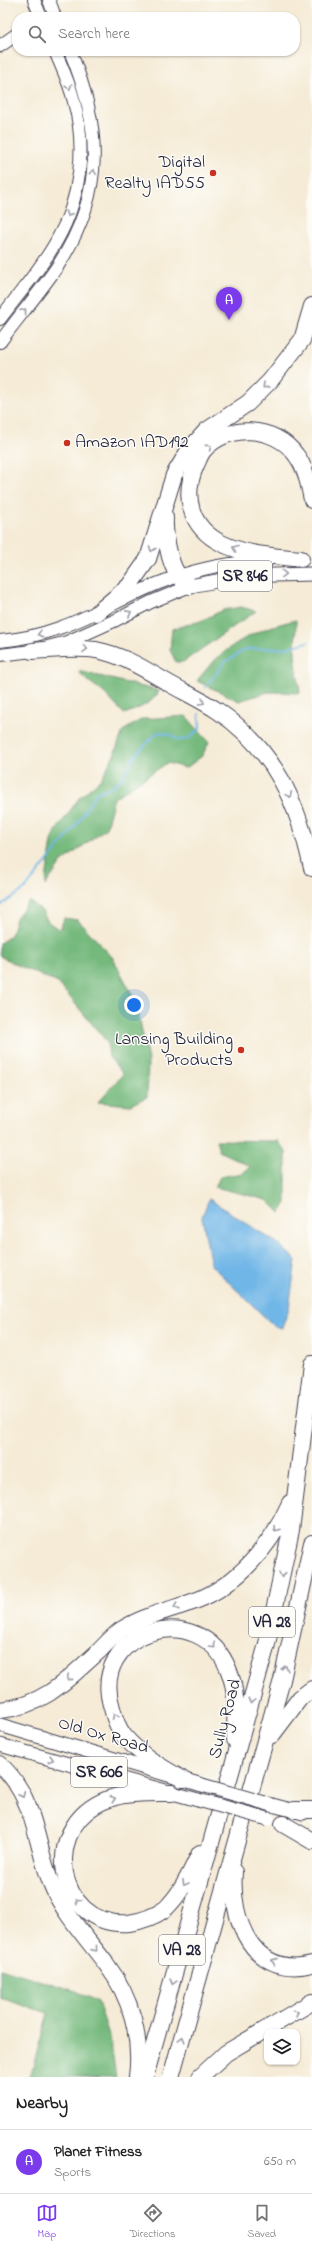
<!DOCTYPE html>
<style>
body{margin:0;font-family:"Indie Flower",sans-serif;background:#f2f2f2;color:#202124}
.controls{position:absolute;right:12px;bottom:12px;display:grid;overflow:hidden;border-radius:8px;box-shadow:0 1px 3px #0004}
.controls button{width:36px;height:36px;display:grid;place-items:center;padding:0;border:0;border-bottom:1px solid #e0e0e0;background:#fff;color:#202124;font:20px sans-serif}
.you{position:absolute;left:134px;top:1005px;width:14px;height:14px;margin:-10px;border:3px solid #fff;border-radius:50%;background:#1a73e8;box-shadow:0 0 0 6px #1a73e833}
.badge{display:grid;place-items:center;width:26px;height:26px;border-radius:50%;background:#7c3aed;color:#fff;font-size:13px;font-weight:700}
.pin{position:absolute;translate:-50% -33px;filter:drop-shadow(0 1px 2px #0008)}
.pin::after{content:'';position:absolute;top:21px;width:14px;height:12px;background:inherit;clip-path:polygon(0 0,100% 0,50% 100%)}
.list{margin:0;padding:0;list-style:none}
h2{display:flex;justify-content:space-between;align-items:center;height:52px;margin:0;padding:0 16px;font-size:17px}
h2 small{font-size:13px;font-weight:400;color:#757577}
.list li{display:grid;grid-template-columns:26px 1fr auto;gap:12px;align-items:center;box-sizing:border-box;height:64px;padding:0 16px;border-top:1px solid #e0e0e0}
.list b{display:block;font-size:15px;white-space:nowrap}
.list p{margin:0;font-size:13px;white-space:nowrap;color:#757577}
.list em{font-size:13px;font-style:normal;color:#757577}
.icon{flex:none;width:22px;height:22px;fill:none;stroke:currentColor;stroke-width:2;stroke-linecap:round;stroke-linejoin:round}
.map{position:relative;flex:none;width:312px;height:2077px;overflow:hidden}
.search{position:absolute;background:#fff;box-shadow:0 1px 3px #0004;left:12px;right:12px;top:12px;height:44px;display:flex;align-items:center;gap:10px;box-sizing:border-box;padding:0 14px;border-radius:16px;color:#757577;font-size:15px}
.sheet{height:116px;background:#fff}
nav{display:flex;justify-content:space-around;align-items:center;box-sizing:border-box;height:56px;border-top:1px solid #e0e0e0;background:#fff;font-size:11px;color:#757577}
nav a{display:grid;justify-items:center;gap:2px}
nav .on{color:#7c3aed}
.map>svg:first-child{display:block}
.forest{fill:#75b97d;stroke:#4c6e5c}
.water{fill:#70b6e7;stroke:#496c91}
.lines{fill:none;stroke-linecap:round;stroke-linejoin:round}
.stream{stroke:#70b6e7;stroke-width:2}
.secondary-casing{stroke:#424052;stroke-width:14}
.primary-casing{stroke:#424052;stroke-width:15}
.highway-casing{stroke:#424052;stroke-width:18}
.secondary{stroke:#fff;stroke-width:12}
.primary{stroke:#fff;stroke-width:13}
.highway{stroke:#fff;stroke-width:16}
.primary-bridge-casing{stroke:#424052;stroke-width:15;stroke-linecap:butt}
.primary-bridge{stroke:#fff;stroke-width:13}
.oneway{stroke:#9c9ca7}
.poi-dot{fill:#c8321e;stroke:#fdfcf7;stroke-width:1.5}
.labels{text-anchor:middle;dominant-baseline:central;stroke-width:3;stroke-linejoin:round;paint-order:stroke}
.shield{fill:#fdfcf7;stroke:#646373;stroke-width:1}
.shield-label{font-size:17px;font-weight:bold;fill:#22223b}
.poi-label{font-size:18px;fill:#22223b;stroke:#fdfcf7;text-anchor:end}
.street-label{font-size:18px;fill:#22223b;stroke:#fdfcf7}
</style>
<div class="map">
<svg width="312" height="2077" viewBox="0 0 312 2077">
<rect width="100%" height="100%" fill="#fdfcf7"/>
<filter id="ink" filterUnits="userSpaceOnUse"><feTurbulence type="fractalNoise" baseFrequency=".025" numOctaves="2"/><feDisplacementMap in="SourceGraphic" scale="8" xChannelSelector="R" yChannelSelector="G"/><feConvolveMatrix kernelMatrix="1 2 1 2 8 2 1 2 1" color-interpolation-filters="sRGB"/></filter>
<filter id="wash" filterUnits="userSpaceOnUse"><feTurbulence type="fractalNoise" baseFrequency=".012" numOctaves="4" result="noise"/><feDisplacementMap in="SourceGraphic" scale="16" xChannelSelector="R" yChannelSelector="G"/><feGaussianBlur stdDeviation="0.9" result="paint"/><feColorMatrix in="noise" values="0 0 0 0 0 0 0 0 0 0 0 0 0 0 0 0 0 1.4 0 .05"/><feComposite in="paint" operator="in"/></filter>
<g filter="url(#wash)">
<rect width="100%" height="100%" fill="#f5ebd6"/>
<g class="forest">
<polygon points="241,607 256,611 183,662 176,662 170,650 172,629 201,621 223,610"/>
<path d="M296 620 295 655 300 693 268 692 239 701 197 681C223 646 254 629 296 620Z"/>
<path d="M79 671 159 691C154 703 136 710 124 714L104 693 82 676Z"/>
<polygon points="186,716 209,742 202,756 186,768 167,763 114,798 106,828 61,863 45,886 52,841 56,831 79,798 101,779 114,755 123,731 142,719"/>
<polygon points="29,901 42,911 48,922 60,930 64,918 78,920 113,958 136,1002 148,1060 147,1097 130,1105 98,1102 123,1074 109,1057 107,1042 58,983 17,965 0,956 0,943 11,935 16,918"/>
<polygon points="216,1140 278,1141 286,1152 286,1203 280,1213 267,1200 215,1187 220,1177 243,1173 250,1166 219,1151"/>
<polygon points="0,1968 76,1991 98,2002 110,2038 116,2077 30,2077 48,2013 0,1998"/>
</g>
<polygon class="water" points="209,1199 277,1243 296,1260 289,1308 282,1328 274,1326 211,1265 202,1217"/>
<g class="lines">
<g class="stream">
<polyline points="205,688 225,662 246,649 286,648 308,642"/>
<polyline points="0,906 25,889 77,824 96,793 111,787 123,777 136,754 158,732 172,735 177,740 188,739 200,729 199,714"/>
</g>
</g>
</g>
<g filter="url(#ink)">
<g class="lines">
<defs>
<g id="secondary">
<polyline points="34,0 41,17"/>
<polyline points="49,0 55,17"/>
<polyline points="0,46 17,34"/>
<path d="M0 319C19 293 42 268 57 240 80 200 87 147 74 102 70 84 62 68 55 51"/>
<path d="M0 342C19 316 41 291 59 264 105 193 102 127 70 51"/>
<path d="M0 641C63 636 103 606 159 583 194 569 230 562 268 560"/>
<polyline points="0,655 32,651 67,642 116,620 151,602 190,586"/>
</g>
<g id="primary">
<polyline points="190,586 244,576 312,574"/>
<polyline points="0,1725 202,1785"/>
<polyline points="0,1745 198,1800"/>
<polyline points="272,1805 303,1813"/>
</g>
<g id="highway">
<path d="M165 517C164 532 169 563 178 575 181 579 186 583 190 586"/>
<path d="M301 559C274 556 245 555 221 543 190 527 182 496 196 465 198 461 200 455 203 451 226 423 275 425 296 455 306 468 309 485 312 500"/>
<polyline points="97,613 129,586 148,559 174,475 189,450 206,431 248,403 270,381 302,340 312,306"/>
<path d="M32 651C53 650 75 647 96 650 123 655 146 670 170 684 186 693 203 701 218 711 275 750 298 803 312 868"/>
<path d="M0 1710C44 1706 68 1679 99 1651 106 1644 113 1636 121 1630 143 1616 170 1610 195 1601 238 1585 272 1544 290 1503"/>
<polyline points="272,1735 300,1698 312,1689"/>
<path d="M0 1764C6 1771 13 1777 17 1785 36 1814 38 1851 51 1883 64 1915 87 1938 107 1965 131 1997 142 2037 137 2077"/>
<path d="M182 1779C161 1767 140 1755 124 1736 118 1728 114 1717 112 1708 87 1631 201 1596 229 1671 238 1693 235 1717 235 1740"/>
<path d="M172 1793C153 1793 133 1792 115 1797 36 1819 55 1929 129 1923 142 1921 154 1917 165 1909 182 1893 190 1873 200 1853"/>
<polyline points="294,1810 312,1810"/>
<polyline points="283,1824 312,1841"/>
<path d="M234 1872C230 1920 253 1979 312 1964"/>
<polyline points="145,2077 267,1644 291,1530 312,1364"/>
<polyline points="171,2077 282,1680 312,1543"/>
<polyline points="200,2077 226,2053 312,2002"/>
</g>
</defs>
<use href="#secondary" class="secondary-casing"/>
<use href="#primary" class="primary-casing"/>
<use href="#highway" class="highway-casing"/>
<use href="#secondary" class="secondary"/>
<use href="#primary" class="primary"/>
<use href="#highway" class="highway"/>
<defs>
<g id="primary-bridge">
<polyline points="202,1785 272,1805"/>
<polyline points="198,1800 268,1819"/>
</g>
</defs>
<use href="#primary-bridge" class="primary-bridge-casing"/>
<use href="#primary-bridge" class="primary-bridge"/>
</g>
<defs><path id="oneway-chevron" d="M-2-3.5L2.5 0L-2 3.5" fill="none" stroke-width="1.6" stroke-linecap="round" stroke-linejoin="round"/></defs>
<g class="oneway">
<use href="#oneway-chevron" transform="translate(69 87) rotate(71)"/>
<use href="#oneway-chevron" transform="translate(93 172) rotate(-84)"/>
<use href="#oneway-chevron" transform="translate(69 214) rotate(110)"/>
<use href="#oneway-chevron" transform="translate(24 311) rotate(-53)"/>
<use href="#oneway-chevron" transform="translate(265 386) rotate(136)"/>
<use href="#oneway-chevron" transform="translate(209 447) rotate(-37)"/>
<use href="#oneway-chevron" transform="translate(235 548) rotate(-160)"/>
<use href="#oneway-chevron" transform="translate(152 549) rotate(110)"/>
<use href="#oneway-chevron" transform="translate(284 574) rotate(1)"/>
<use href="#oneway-chevron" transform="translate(129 613) rotate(-29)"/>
<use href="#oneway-chevron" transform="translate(40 634) rotate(166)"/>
<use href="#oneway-chevron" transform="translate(85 649) rotate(3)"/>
<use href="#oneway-chevron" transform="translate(202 702) rotate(30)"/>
<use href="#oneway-chevron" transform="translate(289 795) rotate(66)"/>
<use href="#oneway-chevron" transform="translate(276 1529) rotate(122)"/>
<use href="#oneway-chevron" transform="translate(282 1575) rotate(101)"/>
<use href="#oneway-chevron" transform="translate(176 1607) rotate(161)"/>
<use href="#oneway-chevron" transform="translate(213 1646) rotate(46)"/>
<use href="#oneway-chevron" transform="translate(285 1668) rotate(-77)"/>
<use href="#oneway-chevron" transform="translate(69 1678) rotate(139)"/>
<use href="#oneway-chevron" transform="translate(251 1701) rotate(105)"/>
<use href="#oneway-chevron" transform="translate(115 1716) rotate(-112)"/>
<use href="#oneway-chevron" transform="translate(51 1759) rotate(15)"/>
<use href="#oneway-chevron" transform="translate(22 1795) rotate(65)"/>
<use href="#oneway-chevron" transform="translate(113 1799) rotate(-17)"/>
<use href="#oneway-chevron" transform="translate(185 1883) rotate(120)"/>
<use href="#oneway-chevron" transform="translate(78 1901) rotate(-133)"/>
<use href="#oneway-chevron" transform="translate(95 1949) rotate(51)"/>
<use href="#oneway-chevron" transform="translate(274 1961) rotate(-157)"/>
<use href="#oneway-chevron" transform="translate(173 1982) rotate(106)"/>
<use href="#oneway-chevron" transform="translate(296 2013) rotate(-30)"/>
<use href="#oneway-chevron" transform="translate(182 2039) rotate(-75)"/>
</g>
</g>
<g class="poi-dot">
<circle cx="213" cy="173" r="4"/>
<circle cx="67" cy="443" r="4"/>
<circle cx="241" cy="1050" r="4"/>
</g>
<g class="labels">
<g class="shield">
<rect x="218" y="561" width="54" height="30" rx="3"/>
<rect x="249" y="1607" width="46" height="30" rx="3"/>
<rect x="71" y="1757" width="56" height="30" rx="3"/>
<rect x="159" y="1935" width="46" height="30" rx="3"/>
</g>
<g class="shield-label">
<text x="245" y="576">SR 846</text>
<text x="272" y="1622">VA 28</text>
<text x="99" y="1772">SR 606</text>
<text x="182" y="1950">VA 28</text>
</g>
<g class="poi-label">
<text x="205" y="163">Digital<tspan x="205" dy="21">Realty IAD55</tspan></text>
<text x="75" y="443" text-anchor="start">Amazon IAD192</text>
<text x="233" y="1040">Lansing Building<tspan x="233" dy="21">Products</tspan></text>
</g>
<g class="street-label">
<text transform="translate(226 1719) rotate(-75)">Sully Road</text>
<text transform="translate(103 1736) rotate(16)">Old Ox Road</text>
</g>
</g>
</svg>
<div class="controls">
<button><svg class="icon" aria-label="layers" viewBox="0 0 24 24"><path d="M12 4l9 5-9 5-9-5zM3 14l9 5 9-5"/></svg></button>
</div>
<div class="you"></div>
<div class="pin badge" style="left:229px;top:320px">A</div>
<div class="search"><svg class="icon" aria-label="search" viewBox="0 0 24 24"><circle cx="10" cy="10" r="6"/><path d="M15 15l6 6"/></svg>Search here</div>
</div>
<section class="sheet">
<h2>Nearby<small></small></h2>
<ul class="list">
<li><span class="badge">A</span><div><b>Planet Fitness</b><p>Sports</p></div><em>650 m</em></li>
</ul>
</section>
<nav>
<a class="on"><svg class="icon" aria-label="map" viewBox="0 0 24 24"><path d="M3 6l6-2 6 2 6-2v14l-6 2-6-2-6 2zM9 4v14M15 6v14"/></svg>Map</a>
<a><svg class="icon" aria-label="directions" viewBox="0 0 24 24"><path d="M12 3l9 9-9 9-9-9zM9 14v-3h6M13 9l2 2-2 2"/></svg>Directions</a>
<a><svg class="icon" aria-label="saved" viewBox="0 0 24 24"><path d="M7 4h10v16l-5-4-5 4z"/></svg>Saved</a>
</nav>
